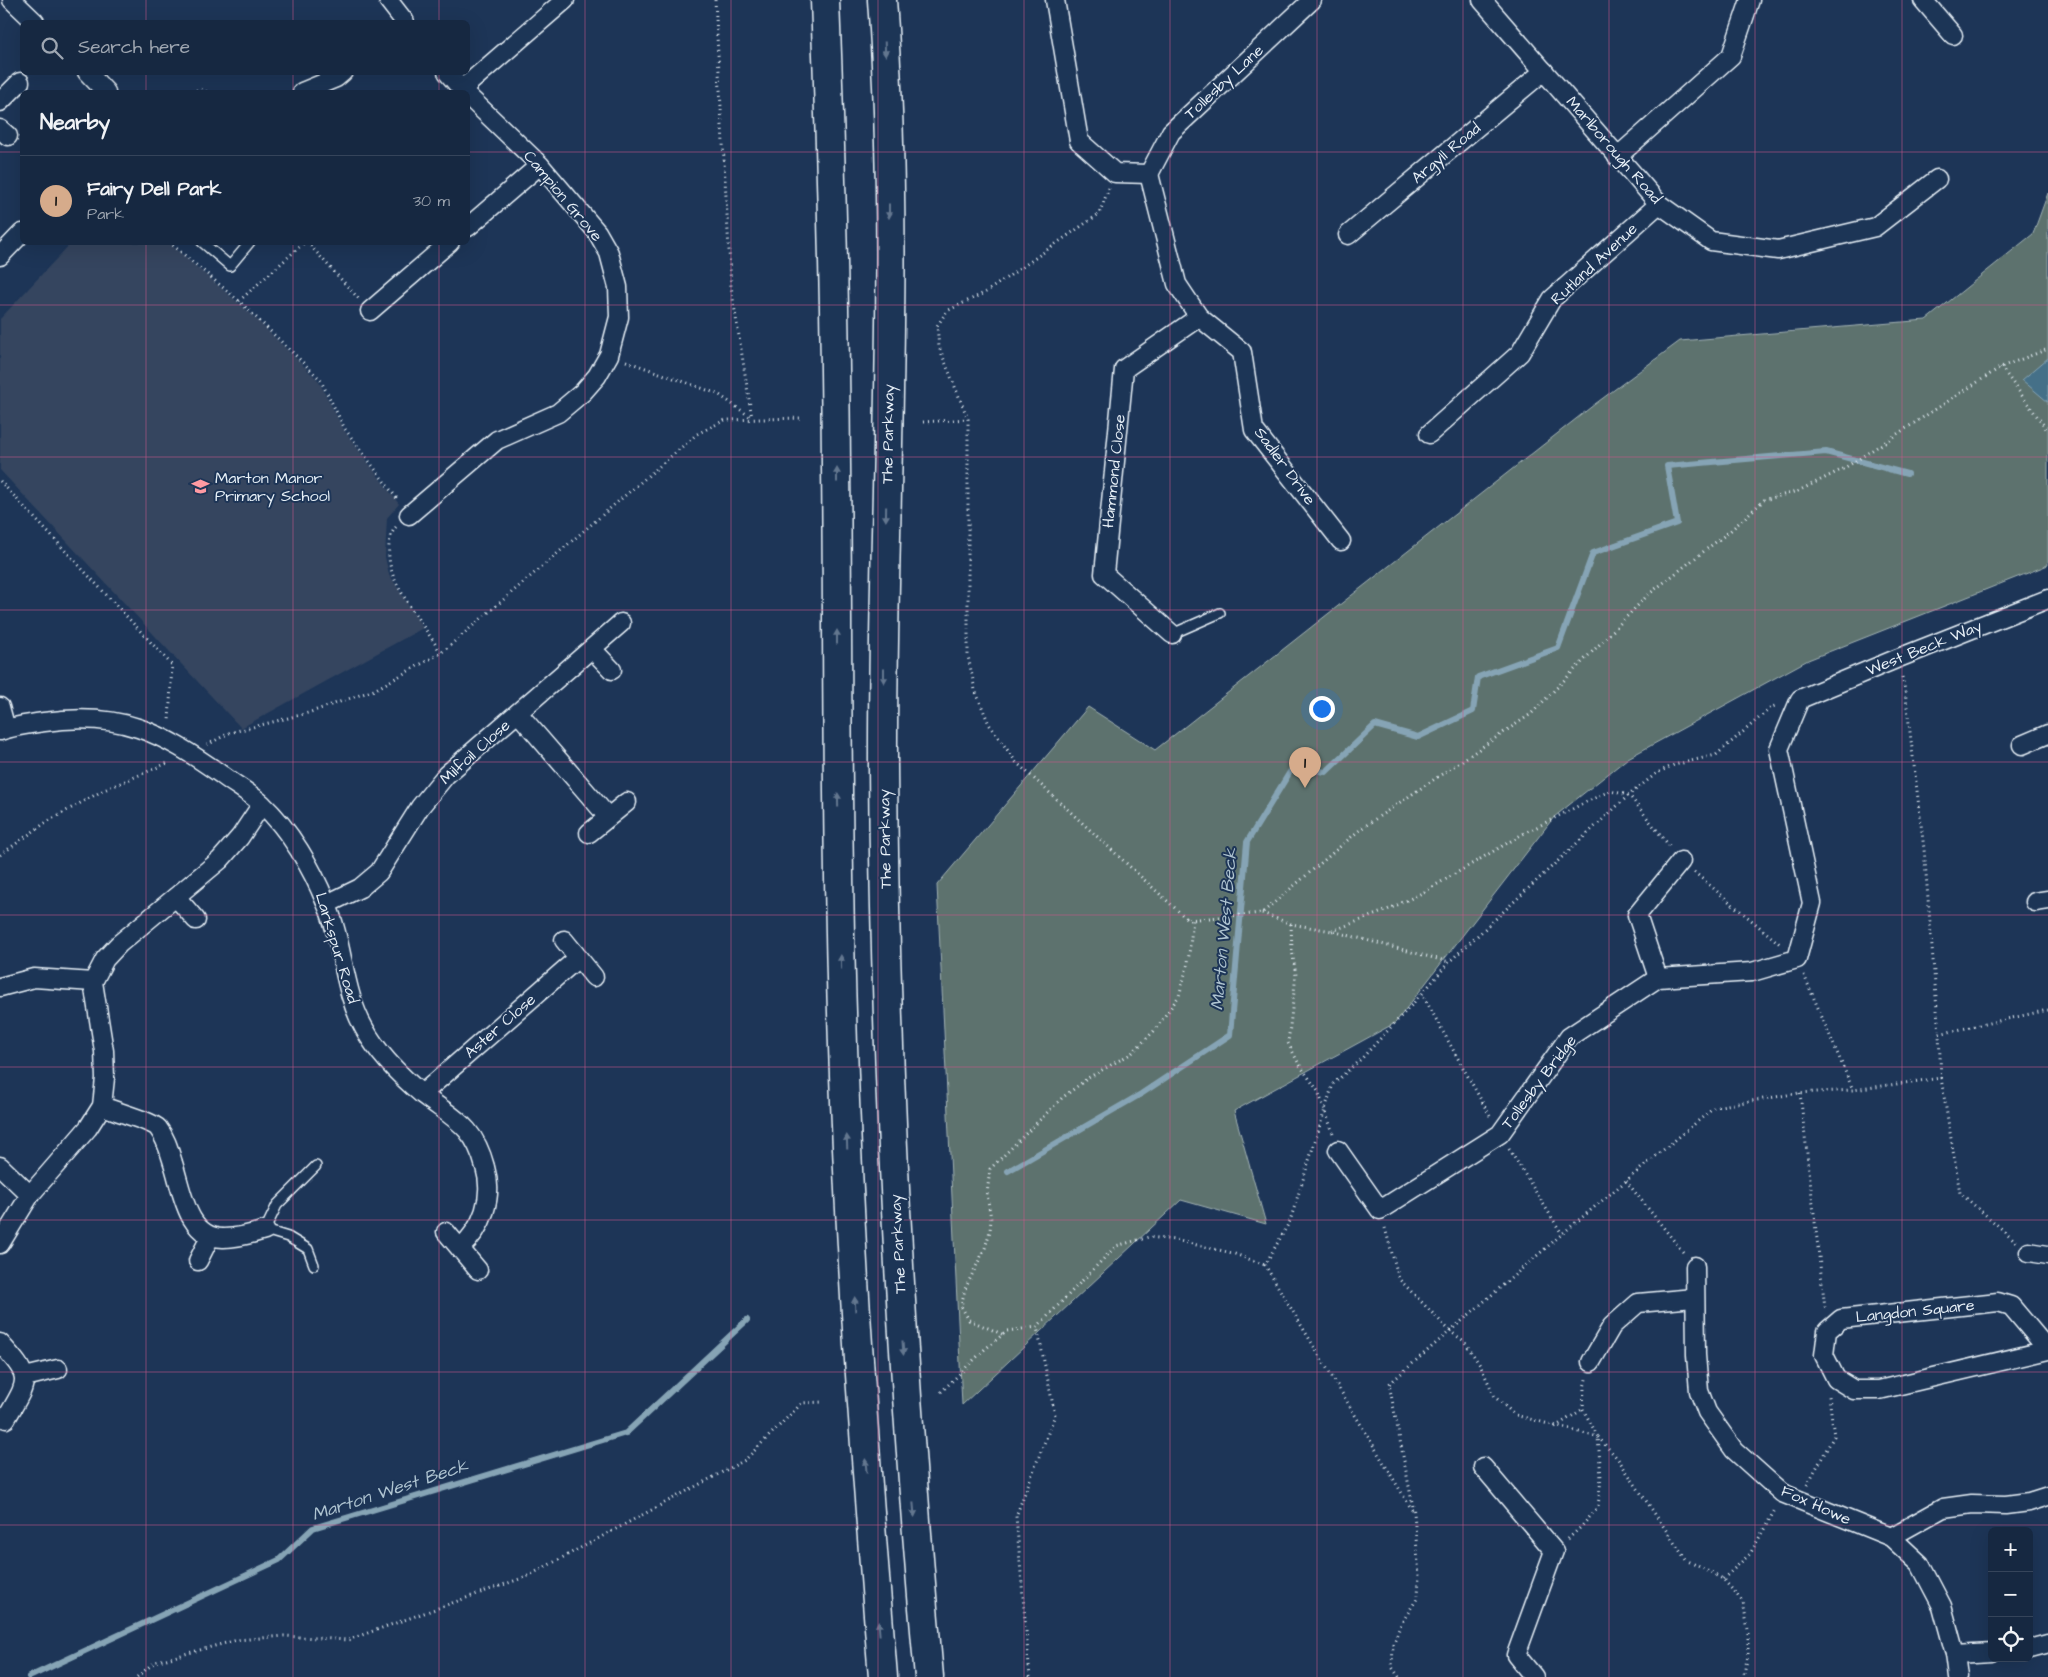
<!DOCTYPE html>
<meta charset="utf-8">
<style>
body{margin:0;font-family:"Architects Daughter",sans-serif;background:#23344c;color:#f1f3f6}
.controls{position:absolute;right:15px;bottom:15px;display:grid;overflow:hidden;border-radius:8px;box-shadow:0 5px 20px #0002}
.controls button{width:45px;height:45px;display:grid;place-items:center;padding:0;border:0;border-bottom:1px solid #35445a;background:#162841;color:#f1f3f6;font:25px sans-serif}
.you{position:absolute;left:1321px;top:708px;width:18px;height:18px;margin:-12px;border:4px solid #fff;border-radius:50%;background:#1a73e8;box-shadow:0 0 0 8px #1a73e833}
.badge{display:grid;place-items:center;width:32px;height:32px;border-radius:50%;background:#d6ab8b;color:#111;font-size:16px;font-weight:700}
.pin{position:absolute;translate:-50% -41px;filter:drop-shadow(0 1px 2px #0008)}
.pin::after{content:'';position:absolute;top:26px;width:18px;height:15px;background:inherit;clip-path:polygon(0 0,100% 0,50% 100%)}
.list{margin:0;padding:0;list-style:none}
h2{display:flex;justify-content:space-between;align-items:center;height:65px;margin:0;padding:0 20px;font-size:21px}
h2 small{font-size:16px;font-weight:400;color:#9ea6b1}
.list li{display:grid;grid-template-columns:32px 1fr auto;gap:15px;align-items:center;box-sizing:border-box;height:90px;padding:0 20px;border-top:1px solid #35445a}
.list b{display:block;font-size:19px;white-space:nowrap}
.list p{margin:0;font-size:16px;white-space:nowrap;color:#9ea6b1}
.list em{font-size:16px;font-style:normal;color:#9ea6b1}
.icon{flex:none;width:28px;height:28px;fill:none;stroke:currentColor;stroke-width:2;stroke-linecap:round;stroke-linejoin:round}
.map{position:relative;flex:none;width:2048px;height:1677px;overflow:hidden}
.search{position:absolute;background:#162841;box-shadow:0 5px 20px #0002;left:20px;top:20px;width:450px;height:55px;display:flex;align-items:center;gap:12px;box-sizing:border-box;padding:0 18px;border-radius:8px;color:#9ea6b1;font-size:19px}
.panel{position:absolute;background:#162841;box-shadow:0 5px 20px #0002;left:20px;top:90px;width:450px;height:155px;border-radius:8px}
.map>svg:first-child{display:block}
.built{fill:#34455f}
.green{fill:#5d726e;stroke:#a2b2b3}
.water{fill:#447088;stroke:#86a4b5}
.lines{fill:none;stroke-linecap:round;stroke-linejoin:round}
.stream{stroke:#86a4b5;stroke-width:6}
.service-casing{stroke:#e8f1f8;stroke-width:12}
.minor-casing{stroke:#e8f1f8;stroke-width:21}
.trunk-casing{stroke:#e8f1f8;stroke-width:31}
.path{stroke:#e8f1f8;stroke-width:3;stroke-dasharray:1 4;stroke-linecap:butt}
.service{stroke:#1d3557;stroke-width:9}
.minor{stroke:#1d3557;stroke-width:18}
.trunk{stroke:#1d3557;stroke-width:28}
.oneway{fill:#64778f}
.grid{fill:none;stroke:#cd598a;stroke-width:1;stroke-opacity:0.55}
.labels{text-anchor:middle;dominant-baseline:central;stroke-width:4;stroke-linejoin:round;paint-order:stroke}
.street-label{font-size:16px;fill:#e8f1f8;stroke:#1d3557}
.poi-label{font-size:16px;fill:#e8f1f8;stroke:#1d3557;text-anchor:start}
.water-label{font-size:18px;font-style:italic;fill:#afc4d1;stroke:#1d3557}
</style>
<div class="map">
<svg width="2048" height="1677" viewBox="0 0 2048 1677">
<rect width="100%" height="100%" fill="#1d3557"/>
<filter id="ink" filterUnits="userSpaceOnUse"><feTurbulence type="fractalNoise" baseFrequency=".02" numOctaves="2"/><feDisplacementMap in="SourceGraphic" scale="10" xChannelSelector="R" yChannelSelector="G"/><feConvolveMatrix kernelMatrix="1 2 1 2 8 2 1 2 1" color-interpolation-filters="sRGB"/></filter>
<g filter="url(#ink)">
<polygon class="built" points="72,242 169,243 248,311 318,380 344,430 399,504 387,518 385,557 389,574 423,628 241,728 0,470 0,319"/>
<polygon class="green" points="2048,193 2048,565 1808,660 1628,758 1554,817 1395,1023 1234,1111 1266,1224 1181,1200 962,1405 937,885 1088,707 1155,750 1595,404 1680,341 1926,320 2033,234"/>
<polygon class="water" points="2048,358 2048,402 2022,380"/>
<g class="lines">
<g class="stream">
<polyline points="1008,1171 1141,1094 1230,1035 1247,842 1293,767 1326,772 1375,725 1418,737 1473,711 1478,677 1558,648 1593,553 1677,523 1667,466 1826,452 1907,474"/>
<polyline points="29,1677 279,1560 313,1528 626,1433 747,1320"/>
</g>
<defs>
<g id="service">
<polyline points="202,242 230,266 250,242"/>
<polyline points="1172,634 1220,613"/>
<polyline points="314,1265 308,1249 288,1237 265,1230 277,1205 316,1166"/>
</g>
<g id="minor">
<polyline points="12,0 35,22"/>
<polyline points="388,0 405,22"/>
<polyline points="1055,0 1079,141 1115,173 1149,174"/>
<polyline points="1482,0 1659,204 1711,241 1778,250 1875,227 1937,179"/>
<polyline points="1923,0 1953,35"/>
<polyline points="87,72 106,92"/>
<polyline points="447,72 464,92"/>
<polyline points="461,90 565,0"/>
<polyline points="302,92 336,78 343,72"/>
<polyline points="0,102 20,82"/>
<polyline points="0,129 8,136"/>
<polyline points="1617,157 1731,56 1750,0"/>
<polyline points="1149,174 1177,284 1199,317 1242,352 1254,430 1341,541"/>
<polyline points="1149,174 1171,132 1312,0"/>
<polyline points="468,227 540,165"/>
<polyline points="1348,235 1544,71"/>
<polyline points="0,256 22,233"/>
<polyline points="370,311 450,242"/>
<polyline points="1429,434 1520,353 1552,299 1659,204"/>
<polyline points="409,515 497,440 558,413 583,392 597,376 609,355 619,317 618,287 609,253 597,232 540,165 468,96"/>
<polyline points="1172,634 1104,574 1124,369 1199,317"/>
<polyline points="592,649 612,670"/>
<polyline points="0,707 6,729"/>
<polyline points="518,713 608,817"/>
<path d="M0 731C14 726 29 724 44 722 121 711 161 732 222 775 235 785 250 793 262 804 290 830 312 868 326 903 344 943 342 989 364 1028 378 1054 400 1076 423 1095 454 1119 474 1125 485 1167 494 1197 483 1228 460 1248"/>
<polyline points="2022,745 2048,734"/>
<polyline points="589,833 627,802"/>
<polyline points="176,897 196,920"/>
<polyline points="2035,902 2048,900"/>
<polyline points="327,904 360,888 379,872 420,807 446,775 621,623"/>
<polyline points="564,940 594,977"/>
<polyline points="1658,978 1637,915 1681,861"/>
<polyline points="0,987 34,978 93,982"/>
<polyline points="422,1094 578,958"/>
<path d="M102 1106C112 1110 153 1122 158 1128 166 1138 169 1150 173 1163 182 1190 187 1239 224 1238 238 1238 252 1234 265 1230"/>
<polyline points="1338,1150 1380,1210 1500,1134 1569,1037 1658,978 1752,972 1797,959 1812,903 1779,749 1800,699 1896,659 2048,599"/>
<polyline points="0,1166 30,1195"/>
<polyline points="446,1232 478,1270"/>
<polyline points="0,1244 30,1195 88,1128 102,1106 105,1078 104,1051 93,982 105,959 119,944 220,860 240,837 262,804"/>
<polyline points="2029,1252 2048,1255"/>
<polyline points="198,1261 210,1237"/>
<polyline points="1695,1266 1696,1355 1699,1391 1707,1412 1734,1450 1782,1493 1891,1537 1920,1564 1942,1606 1955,1654 1958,1677"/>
<path d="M0 1343C33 1379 29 1379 6 1419"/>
<polyline points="2048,1350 2011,1306 1998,1302 1841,1319 1827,1331 1824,1355 1836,1379 1854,1390 1879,1390 2048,1350"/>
<polyline points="1591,1362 1612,1326 1638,1303 1694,1298"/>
<polyline points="25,1377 58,1369"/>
<polyline points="1483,1467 1554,1551 1516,1655 1534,1677"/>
<polyline points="1891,1537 1943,1508 1972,1504 2006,1505 2029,1502 2048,1496"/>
<polyline points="2029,1649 2048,1644"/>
<polyline points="1955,1654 1992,1652"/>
</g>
<g id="trunk">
<path d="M825 0C831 155 835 309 836 464 838 647 836 829 842 1012 848 1234 865 1455 883 1677"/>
<path d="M882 0C901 255 882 512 883 767 885 1071 902 1375 929 1677"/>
</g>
</defs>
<use href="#service" class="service-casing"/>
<use href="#minor" class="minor-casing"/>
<use href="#trunk" class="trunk-casing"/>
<g class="path">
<polyline points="715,0 731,286 752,418"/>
<polyline points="166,92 201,90 208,92"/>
<polyline points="1109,188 1099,214 986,292 947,311 937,326 939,347 968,419 968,656 975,690 989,724 1016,762 1188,920 1262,913 1362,828 1531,714 1649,594 1730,531 1764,500 1798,491 1843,469 2001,367 2048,349"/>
<polyline points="169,242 239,301 320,379 345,429 398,500"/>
<polyline points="307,242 359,299"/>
<polyline points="239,301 305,242"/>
<polyline points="626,361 718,394 752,418"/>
<polyline points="2001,367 2048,431"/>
<polyline points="923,422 968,419"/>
<polyline points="0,481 172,665 169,722"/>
<path d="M396 527C385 539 388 566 395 580 407 605 426 629 441 653"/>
<polyline points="1902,677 1905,690 1924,849 1939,1034"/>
<polyline points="207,745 229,733 308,713 374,690 441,653 697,434 725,420 802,418"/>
<polyline points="0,855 48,821 104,790 170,762"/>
<polyline points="1694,872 1781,945"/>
<polyline points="1262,913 1291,924 1332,931 1449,962"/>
<polyline points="1291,924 1292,950 1296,975 1288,1043 1299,1064 1318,1091 1333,1133"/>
<polyline points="1332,931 1385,911 1424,892 1521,835 1584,803 1610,791 1629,795 1671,848"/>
<polyline points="1804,975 1853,1090"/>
<polyline points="1941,1078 1960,1193 2017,1242"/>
<polyline points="1800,1093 1825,1308"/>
<polyline points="1490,1116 1422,994 1449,962 1629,795 1657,773 1674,765 1716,755 1772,707 1778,705"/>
<polyline points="1509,1149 1562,1234"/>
<polyline points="1626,1181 1683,1252"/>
<polyline points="1385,1228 1399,1279 1451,1332 1464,1341 1480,1365 1495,1397 1515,1415 1598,1437 1618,1459 1686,1560 1723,1579 1743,1602 1748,1630 1748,1656 1743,1677"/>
<polyline points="1002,1334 969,1320 961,1306 965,1289 985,1248 990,1231 991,1219 987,1194 990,1169 1062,1098 1088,1078 1132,1053 1154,1031 1179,996 1188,963 1193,920"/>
<polyline points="941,1392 984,1350 1007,1331 1037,1327 1116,1246 1149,1237 1175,1240 1232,1253 1265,1265"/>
<polyline points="1555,1427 1583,1409"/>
<polyline points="1807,1485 1834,1436 1829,1396"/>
<polyline points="1412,1510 1265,1265 1290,1221 1333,1084 1362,1058 1422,994"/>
<polyline points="1568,1539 1582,1526 1598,1507 1601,1478 1598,1437 1583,1409 1584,1388 1586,1379"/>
<polyline points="1723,1579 1750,1554 1776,1508"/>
<polyline points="137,1677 155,1662 237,1640 284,1636 348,1640 528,1576 745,1460 802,1403 823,1402"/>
<polyline points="1030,1677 1016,1516 1055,1415 1037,1327"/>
<polyline points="1399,1677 1392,1667 1393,1644 1401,1624 1418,1597 1419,1576 1414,1512 1389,1384 1562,1234 1715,1107 1799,1093 1853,1090 1941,1078 1939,1034 2048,1010"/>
</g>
<use href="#service" class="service"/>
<use href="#minor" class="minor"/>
<use href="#trunk" class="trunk"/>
</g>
<defs><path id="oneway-solid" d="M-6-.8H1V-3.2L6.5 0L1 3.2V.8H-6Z" transform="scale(1.25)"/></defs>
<g class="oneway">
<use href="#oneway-solid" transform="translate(885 49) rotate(88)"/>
<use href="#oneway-solid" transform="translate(889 211) rotate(90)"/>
<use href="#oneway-solid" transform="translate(837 475) rotate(-90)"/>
<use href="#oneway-solid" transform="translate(886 514) rotate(91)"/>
<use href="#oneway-solid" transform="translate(837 637) rotate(-90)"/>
<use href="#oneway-solid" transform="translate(884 676) rotate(90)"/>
<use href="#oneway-solid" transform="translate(838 800) rotate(-91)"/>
<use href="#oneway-solid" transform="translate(841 962) rotate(-91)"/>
<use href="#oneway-solid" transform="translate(847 1142) rotate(-92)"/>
<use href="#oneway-solid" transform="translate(855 1304) rotate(-93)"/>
<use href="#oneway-solid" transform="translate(903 1348) rotate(86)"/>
<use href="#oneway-solid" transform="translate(866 1466) rotate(-95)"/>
<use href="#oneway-solid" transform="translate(914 1510) rotate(85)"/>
<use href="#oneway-solid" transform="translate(879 1628) rotate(-95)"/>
</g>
</g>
<path class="grid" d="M146 0V22M293 0V22M439 0V22M585 0V1677M731 0V1677M878 0V1677M1024 0V1677M1170 0V1677M1317 0V1677M1463 0V1677M1609 0V1677M1755 0V1677M1902 0V1677M146 72V92M293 72V92M439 72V92M0 152H22M468 152H2048M146 242V1677M293 242V1677M439 242V1677M0 305H2048M0 457H2048M0 610H2048M0 762H2048M0 915H2048M0 1067H2048M0 1220H2048M0 1372H2048M0 1525H2048"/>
<defs>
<symbol id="school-bare" viewBox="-9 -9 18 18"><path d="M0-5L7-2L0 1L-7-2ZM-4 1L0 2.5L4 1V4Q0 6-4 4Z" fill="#ff9aa2" stroke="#1d3557" stroke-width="2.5" paint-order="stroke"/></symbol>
</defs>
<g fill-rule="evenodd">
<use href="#school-bare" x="188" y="474" width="25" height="25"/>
</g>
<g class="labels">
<g class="street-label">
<text transform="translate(1224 82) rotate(-43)">Tollesby Lane</text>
<text transform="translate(1614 150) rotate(49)">Marlborough Road</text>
<text transform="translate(1446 153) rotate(-40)">Argyll Road</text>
<text transform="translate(563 196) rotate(50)">Campion Grove</text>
<text transform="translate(1594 264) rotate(-43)">Rutland Avenue</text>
<text transform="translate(888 434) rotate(-89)">The Parkway</text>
<text transform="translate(1285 466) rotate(54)">Sadler Drive</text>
<text transform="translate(1114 471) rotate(-84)">Hammond Close</text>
<text transform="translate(1924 648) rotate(-22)">West Beck Way</text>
<text transform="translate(475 752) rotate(-42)">Milfoil Close</text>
<text transform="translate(885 839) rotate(-91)">The Parkway</text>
<text transform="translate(337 948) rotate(73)">Larkspur Road</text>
<text transform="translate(500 1026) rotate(-41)">Aster Close</text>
<text transform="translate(1539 1082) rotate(-53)">Tollesby Bridge</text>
<text transform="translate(898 1244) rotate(-93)">The Parkway</text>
<text transform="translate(1915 1311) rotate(-6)">Langdon Square</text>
<text transform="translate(1816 1505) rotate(24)">Fox Howe</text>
</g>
<g class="poi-label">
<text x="215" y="478">Marton Manor<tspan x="215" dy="18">Primary School</tspan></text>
</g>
<g class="water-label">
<text transform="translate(1224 929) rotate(-85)">Marton West Beck</text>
<text transform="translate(390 1490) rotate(-18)">Marton West Beck</text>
</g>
</g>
</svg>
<div class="controls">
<button>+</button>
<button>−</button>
<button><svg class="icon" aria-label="locate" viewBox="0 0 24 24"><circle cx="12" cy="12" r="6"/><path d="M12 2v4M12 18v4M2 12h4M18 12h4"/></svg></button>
</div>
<div class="you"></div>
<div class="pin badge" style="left:1305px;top:788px">1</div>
<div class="search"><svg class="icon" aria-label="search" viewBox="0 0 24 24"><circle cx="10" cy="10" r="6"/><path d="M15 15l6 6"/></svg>Search here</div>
<section class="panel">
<h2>Nearby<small></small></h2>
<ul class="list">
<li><span class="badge">1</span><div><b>Fairy Dell Park</b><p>Park</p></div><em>30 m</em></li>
</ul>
</section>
</div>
